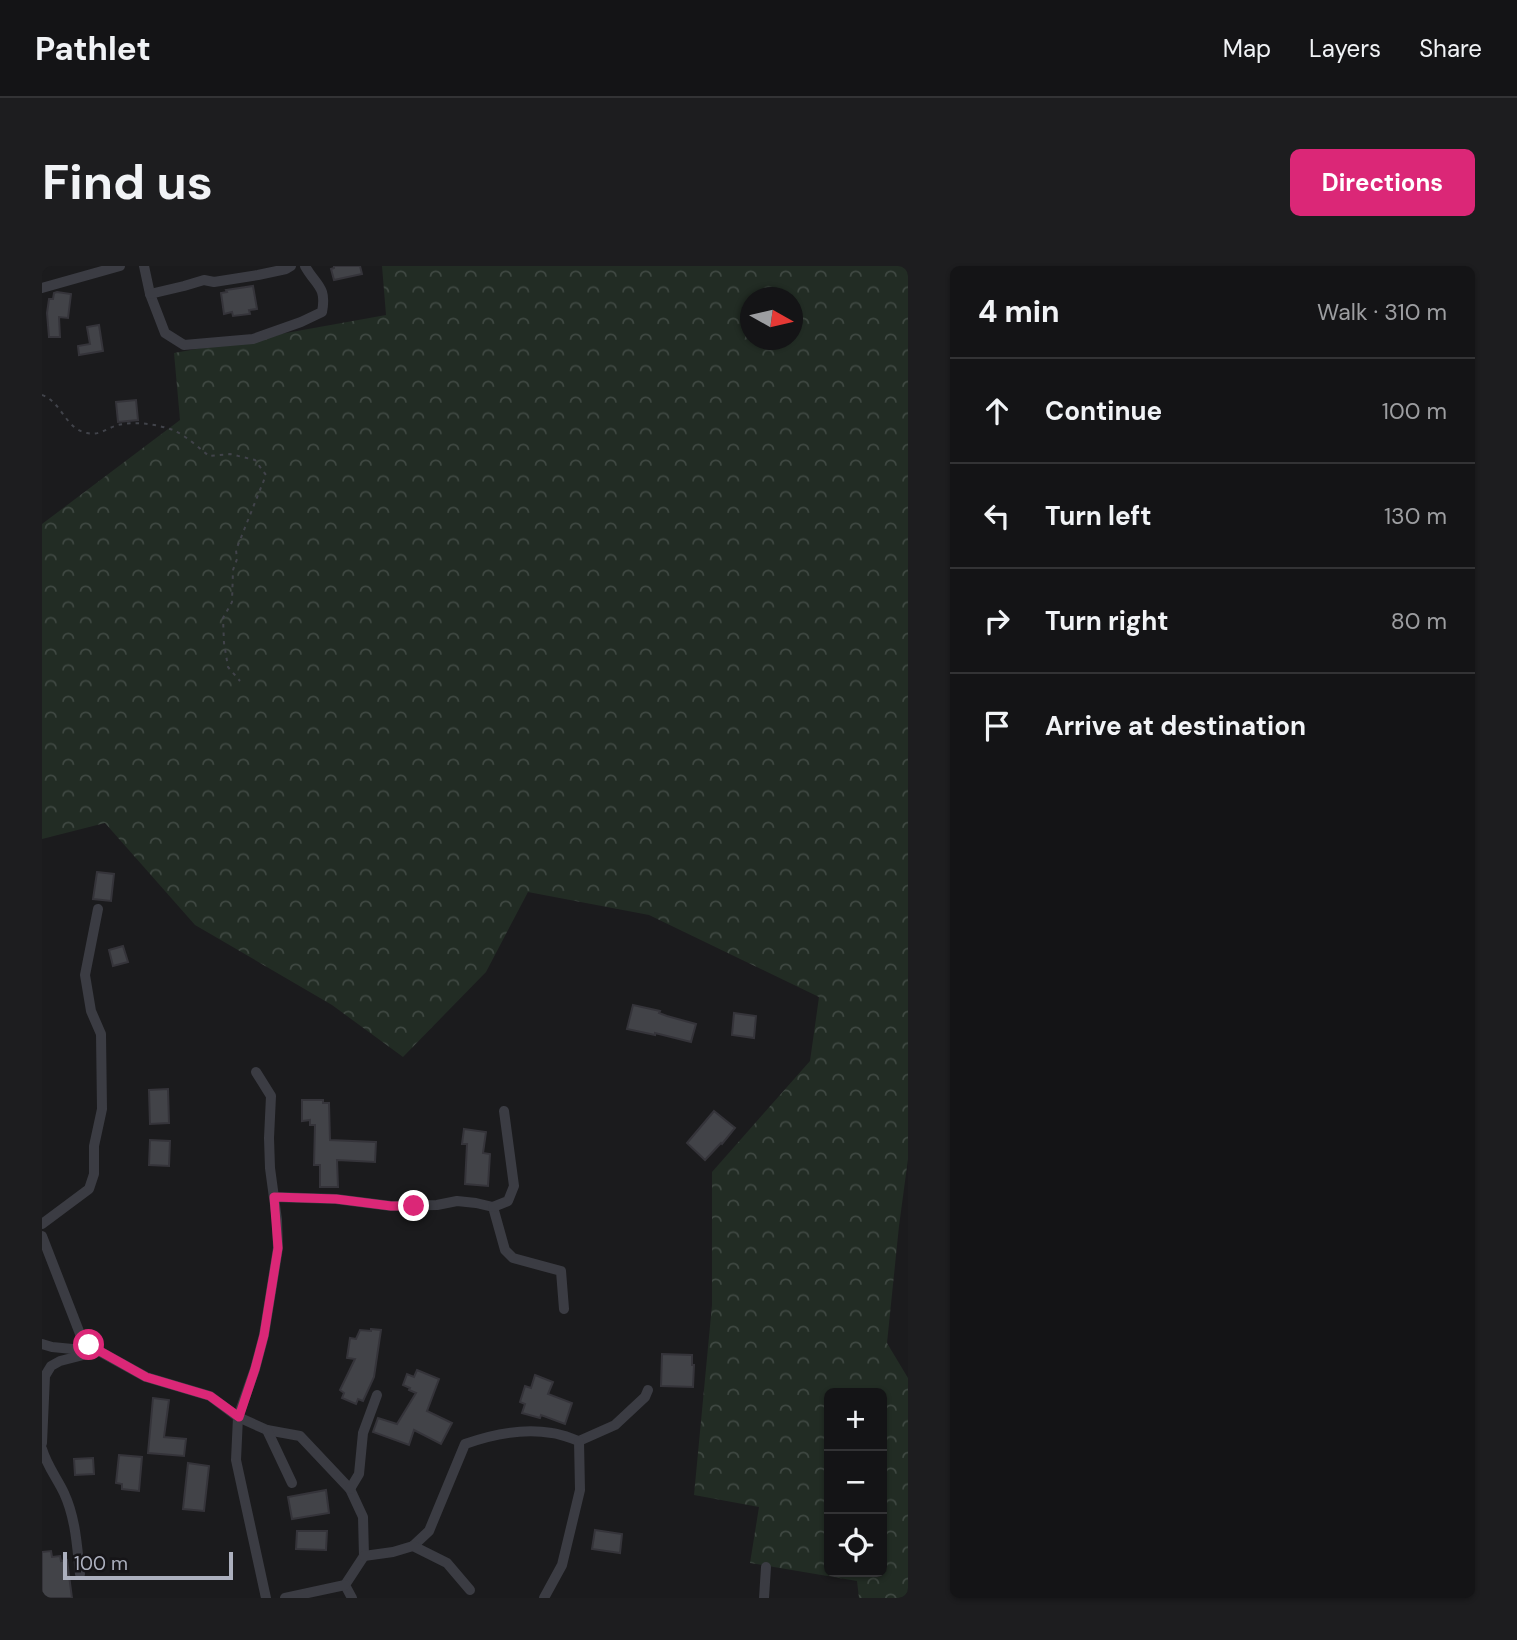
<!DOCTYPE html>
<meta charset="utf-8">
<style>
body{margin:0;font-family:"DM Sans",sans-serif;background:#1d1d1f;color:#f1f3f6}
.controls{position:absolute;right:21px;bottom:21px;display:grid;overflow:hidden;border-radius:10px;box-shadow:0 2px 5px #0004}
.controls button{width:63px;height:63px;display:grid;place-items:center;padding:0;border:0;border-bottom:2px solid #333335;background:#141416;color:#f1f3f6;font:35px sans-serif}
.compass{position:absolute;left:698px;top:21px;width:63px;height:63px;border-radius:50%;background:#141416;box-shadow:0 2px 5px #0004;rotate:98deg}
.scale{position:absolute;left:21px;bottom:18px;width:170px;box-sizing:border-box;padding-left:7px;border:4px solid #acb0be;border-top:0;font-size:19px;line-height:24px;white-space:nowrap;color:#acb0be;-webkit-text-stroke:5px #161518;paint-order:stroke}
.stop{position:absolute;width:21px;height:21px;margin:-16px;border:5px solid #db2777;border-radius:50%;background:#fff}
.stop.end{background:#db2777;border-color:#fff;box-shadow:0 2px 7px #0008}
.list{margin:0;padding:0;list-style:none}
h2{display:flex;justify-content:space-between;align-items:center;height:91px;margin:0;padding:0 28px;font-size:30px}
h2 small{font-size:23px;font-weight:400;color:#9d9ea1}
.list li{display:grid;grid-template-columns:46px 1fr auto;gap:21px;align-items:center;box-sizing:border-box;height:105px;padding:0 28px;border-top:2px solid #333335}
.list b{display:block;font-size:26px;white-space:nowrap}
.list em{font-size:23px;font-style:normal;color:#9d9ea1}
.icon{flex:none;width:38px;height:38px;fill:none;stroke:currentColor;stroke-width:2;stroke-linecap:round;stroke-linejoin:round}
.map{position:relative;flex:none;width:866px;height:1332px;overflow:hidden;border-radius:10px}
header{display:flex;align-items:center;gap:42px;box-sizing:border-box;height:98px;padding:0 35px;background:#141416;border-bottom:2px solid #333335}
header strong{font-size:33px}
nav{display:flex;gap:38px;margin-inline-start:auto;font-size:24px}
.intro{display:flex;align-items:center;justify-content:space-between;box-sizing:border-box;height:168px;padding:0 42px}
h1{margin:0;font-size:49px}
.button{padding:18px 32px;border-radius:10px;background:#db2777;color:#fff;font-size:24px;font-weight:700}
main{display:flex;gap:42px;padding:0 42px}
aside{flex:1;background:#141416;border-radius:10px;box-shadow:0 2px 5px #0004}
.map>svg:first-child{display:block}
.forest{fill:url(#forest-crowns);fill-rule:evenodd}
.building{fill:#424348;stroke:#35343a;stroke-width:2}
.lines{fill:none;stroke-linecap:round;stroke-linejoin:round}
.path{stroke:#41434a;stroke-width:2;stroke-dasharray:3.5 5;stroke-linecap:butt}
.minor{stroke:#3b3c43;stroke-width:10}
.route{stroke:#db2777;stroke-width:9}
</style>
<header>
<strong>Pathlet</strong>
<nav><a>Map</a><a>Layers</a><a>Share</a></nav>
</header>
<div class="intro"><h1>Find us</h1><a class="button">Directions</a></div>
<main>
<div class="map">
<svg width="866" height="1332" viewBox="0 0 866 1332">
<defs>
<pattern id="forest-crowns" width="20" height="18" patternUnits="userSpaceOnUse" patternTransform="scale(1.75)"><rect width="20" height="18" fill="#222c24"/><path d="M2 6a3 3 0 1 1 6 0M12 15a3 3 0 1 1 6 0" fill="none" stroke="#3f4842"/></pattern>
</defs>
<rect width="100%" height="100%" fill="#1b1b1d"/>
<path class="forest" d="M340 0H866V893L857 960 845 1077 866 1112V1332H817L815 1315 708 1297 717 1241 652 1229 670 1039V906L768 795 777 731 607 649 486 626 444 706 361 791 290 739 153 659 63 557 0 573V258L138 154 132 87 344 49ZM708 32H750V74H708ZM787 1127H840V1306H787Z"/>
<g class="building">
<polygon points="292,0 318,0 320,8 292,14 289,3 292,2"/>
<polygon points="211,20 215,43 207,44 208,48 191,50 190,46 182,48 179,27 185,26 184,24"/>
<polygon points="15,26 29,28 26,52 17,51 18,71 7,71 5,47 7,33 11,33 12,27"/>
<polygon points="57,59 61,85 37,89 36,80 48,78 45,61"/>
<polygon points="94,134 96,154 76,156 74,136"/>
<polygon points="55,606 72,608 69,635 51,633"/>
<polygon points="81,680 86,696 71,700 67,684"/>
<polygon points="591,739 618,745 617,747 625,750 654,758 649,776 613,767 613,769 585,763"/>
<polygon points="692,747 714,750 712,772 690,769"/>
<polygon points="126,823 127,857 108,858 107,824"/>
<polygon points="260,834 281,834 281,837 287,837 288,874 334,876 333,896 295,894 296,921 278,921 278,899 272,899 273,859 268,859 268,854 260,855"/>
<polygon points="672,845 693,862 680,878 679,877 663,894 645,877"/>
<polygon points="422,863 444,866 441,887 448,888 446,920 423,918 425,878 420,878"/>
<polygon points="108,874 128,875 127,900 107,899"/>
<polygon points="329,1063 339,1064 332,1111 321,1135 316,1133 314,1138 300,1132 302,1127 298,1124 313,1093 305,1092 308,1072 314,1073 318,1064 329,1065"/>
<polygon points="620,1088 650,1089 650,1099 652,1099 651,1121 619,1120"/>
<polygon points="375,1104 397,1113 385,1145 410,1157 399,1178 372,1164 367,1179 331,1166 336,1152 355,1158 374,1127 367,1124 368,1122 361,1119 365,1108 372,1111"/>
<polygon points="493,1109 511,1116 506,1128 530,1137 523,1158 499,1149 498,1152 480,1147 483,1138 478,1136 483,1120 489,1122"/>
<polygon points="111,1132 127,1134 122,1171 144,1173 142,1190 106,1187"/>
<polygon points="77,1189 100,1191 97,1225 80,1223 80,1218 74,1217"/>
<polygon points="51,1192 52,1208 33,1209 32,1193"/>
<polygon points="146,1197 167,1200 162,1245 141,1243"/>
<polygon points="284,1224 287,1247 250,1253 246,1231"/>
<polygon points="553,1264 580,1268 578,1287 550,1283"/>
<polygon points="255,1265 285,1265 284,1284 254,1283"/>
<polygon points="9,1285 10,1291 18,1290 19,1295 25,1294 30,1332 0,1332 0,1286"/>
</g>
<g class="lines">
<path class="path" d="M0 129C20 136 23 163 45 167 57 170 65 162 76 159 93 155 114 158 131 164 143 169 156 181 167 190L188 188 213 194 224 209 194 284 195 293 191 304 190 336 181 352 182 377 186 401 198 415"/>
<g class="minor">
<path d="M102 0 108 28 123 67 142 79 211 73 259 56 280 46C285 20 274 20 263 0"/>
<polyline points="0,22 78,0"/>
<polyline points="108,28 142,20 162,14 172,16 216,9 244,3 249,0"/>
<polyline points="214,806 229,830 227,872 228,902 235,954 236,982 222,1069 213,1103 196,1151 194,1194 224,1332"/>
<polyline points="232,931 294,933 349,940 395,939 415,935 434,937 451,941 463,984 471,992 519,1005 522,1043"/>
<polyline points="451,941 466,935 472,920 462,845"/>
<polyline points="0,958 47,923 52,908 52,880 60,843 59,768 49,745 43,709 56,643"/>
<polyline points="0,970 40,1073 57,1085 104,1111 168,1130 196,1151 225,1164 258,1170 308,1223 321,1251 322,1290 303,1319 310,1332"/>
<polyline points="0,1078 10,1081 51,1085"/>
<polyline points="225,1164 250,1217"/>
<polyline points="0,1177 3,1110 9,1100 18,1095 57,1085"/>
<path d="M0 1183C5 1200 15 1212 22 1227 34 1253 35 1281 38 1308"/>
<polyline points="308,1223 317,1208 321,1167 335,1129"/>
<path d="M371 1280 387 1265 423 1178C451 1168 480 1162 510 1167 519 1168 528 1172 537 1175L573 1159 603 1131 606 1124"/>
<polyline points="322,1290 351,1286 371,1280 405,1297 428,1324"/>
<polyline points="243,1332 303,1319"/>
<polyline points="502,1332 520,1299 538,1224 537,1175"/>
<polyline points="722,1332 724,1301"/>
</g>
</g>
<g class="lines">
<polyline class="route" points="47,1079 104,1111 168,1130 197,1151 213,1103 222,1069 236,982 232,931 294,933 349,940 372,940"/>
</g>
</svg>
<div class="controls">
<button>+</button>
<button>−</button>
<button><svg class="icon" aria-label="locate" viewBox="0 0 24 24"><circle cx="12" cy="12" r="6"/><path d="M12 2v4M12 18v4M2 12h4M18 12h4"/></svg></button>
</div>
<svg class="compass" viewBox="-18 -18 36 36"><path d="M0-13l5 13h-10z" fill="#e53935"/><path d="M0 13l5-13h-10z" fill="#9d9ea1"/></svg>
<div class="scale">100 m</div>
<div class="stop" style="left:47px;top:1079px"></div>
<div class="stop end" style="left:372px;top:940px"></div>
</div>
<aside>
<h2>4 min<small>Walk · 310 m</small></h2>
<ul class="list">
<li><svg class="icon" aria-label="ahead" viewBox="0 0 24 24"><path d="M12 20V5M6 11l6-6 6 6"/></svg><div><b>Continue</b></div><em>100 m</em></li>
<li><svg class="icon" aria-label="left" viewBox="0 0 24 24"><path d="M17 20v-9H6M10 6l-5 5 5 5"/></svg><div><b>Turn left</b></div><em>130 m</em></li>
<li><svg class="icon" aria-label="right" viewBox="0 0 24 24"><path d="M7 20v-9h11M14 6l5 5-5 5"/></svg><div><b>Turn right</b></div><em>80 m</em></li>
<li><svg class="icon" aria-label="arrive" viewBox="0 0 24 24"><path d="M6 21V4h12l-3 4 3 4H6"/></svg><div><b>Arrive at destination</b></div></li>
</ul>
</aside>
</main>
